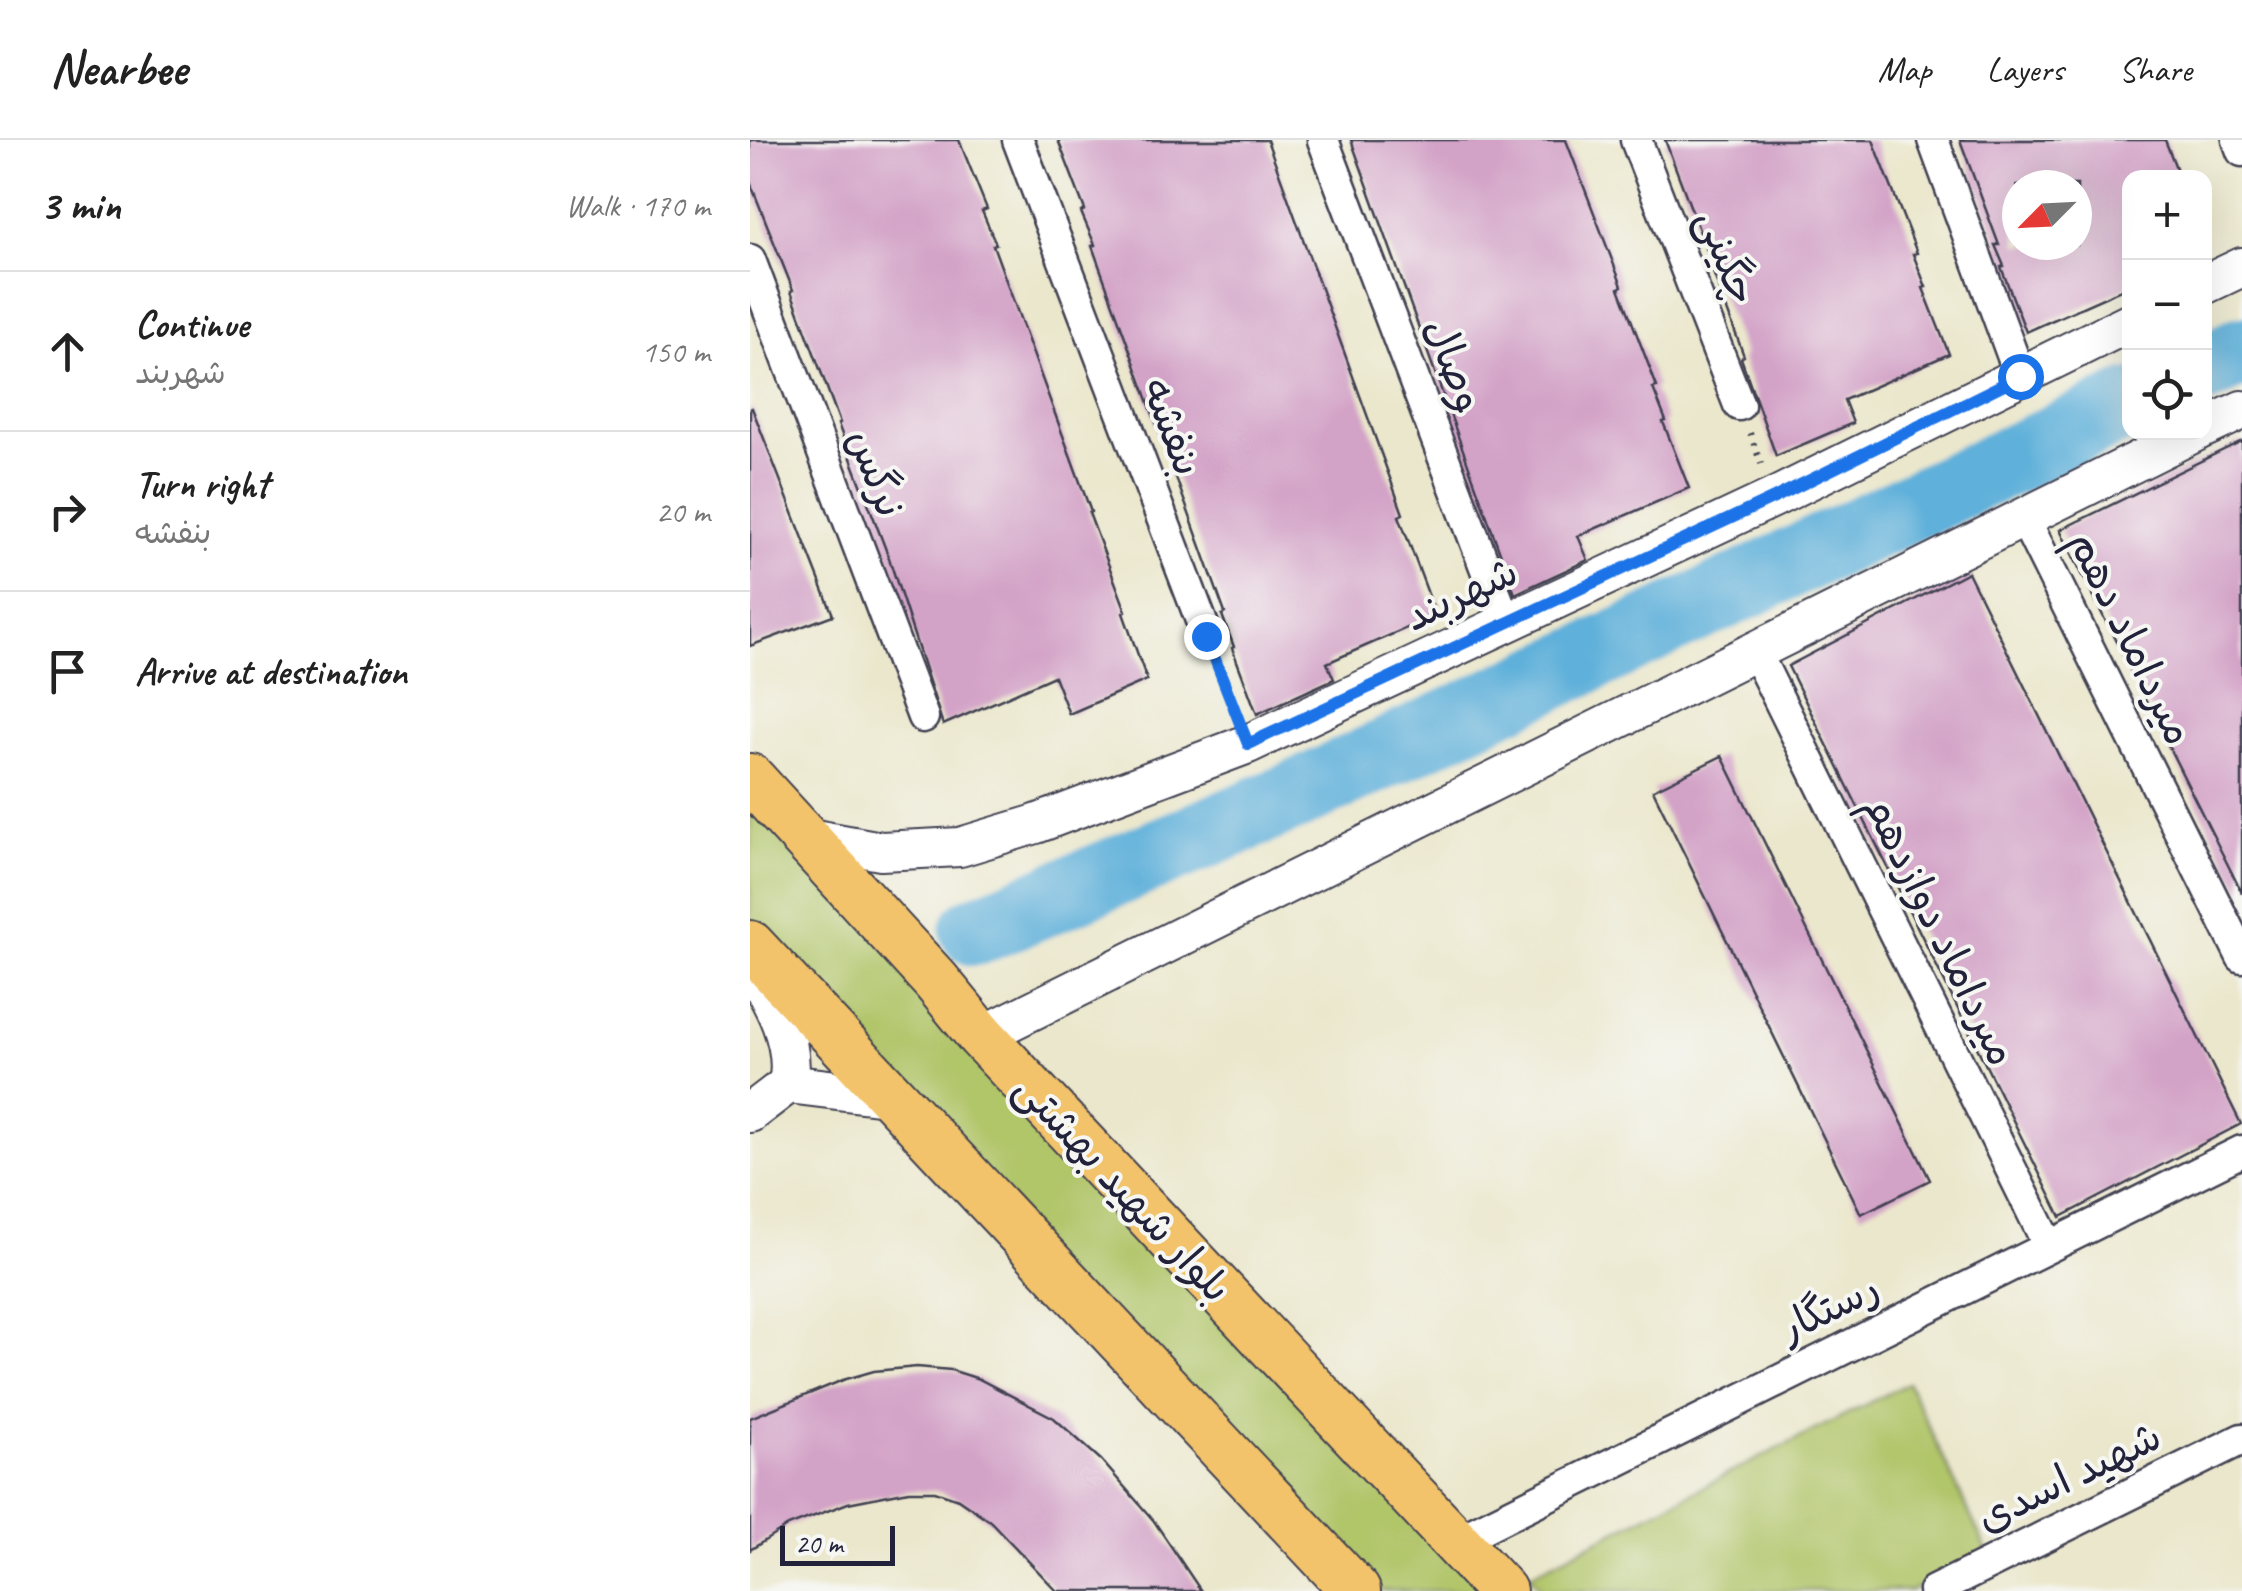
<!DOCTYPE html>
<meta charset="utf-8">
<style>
body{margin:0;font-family:Caveat,"Playpen Sans Arabic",sans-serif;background:#f6f6f6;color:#222}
.controls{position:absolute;right:30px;top:30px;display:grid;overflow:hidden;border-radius:20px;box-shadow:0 10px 40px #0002}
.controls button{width:90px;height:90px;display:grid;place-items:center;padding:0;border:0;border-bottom:2px solid #e0e0e0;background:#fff;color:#222;font:50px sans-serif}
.compass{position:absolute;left:1252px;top:30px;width:90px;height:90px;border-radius:50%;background:#fff;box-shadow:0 10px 40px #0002;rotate:246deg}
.scale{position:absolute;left:30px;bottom:25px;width:115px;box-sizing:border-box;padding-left:10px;border:5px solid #22223b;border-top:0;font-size:28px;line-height:35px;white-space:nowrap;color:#22223b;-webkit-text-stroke:8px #f6f6f2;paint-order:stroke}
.stop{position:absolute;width:30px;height:30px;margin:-22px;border:8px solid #1a73e8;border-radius:50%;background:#fff}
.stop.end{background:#1a73e8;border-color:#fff;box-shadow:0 2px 10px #0008}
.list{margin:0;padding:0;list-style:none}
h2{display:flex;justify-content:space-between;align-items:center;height:130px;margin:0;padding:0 40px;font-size:42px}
h2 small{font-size:32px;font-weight:400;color:#767676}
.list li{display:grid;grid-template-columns:65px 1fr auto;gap:30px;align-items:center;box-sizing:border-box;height:160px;padding:0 40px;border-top:2px solid #e0e0e0}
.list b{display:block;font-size:38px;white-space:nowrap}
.list p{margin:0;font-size:32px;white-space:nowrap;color:#767676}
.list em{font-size:32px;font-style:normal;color:#767676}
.icon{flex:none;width:55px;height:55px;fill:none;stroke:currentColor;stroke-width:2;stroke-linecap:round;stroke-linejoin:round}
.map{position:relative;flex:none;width:1492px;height:1451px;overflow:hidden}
header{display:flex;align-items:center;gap:60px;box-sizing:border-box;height:140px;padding:0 50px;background:#fff;border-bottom:2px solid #e0e0e0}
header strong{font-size:48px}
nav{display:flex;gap:55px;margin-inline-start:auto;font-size:35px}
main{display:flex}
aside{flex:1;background:#fff}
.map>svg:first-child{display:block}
.green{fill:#b1c569;stroke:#6a7452;stroke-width:2.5}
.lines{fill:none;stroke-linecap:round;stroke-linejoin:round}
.river{stroke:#5fb0da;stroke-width:70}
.building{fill:#d3a3c7;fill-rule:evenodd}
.minor-casing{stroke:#404051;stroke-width:35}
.tertiary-casing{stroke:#404051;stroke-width:42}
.primary-casing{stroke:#404051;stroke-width:52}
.path{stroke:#404051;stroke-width:6;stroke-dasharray:2.5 8;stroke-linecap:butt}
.minor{stroke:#fff;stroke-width:30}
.tertiary{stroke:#fff;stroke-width:38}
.primary{stroke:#f2c36a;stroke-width:48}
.route{stroke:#1a73e8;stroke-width:12}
.labels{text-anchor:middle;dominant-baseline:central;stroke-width:8;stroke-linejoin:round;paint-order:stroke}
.street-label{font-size:42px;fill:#22223b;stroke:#f6f6f2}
</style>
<header>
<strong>Nearbee</strong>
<nav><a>Map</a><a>Layers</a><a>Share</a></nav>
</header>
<main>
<aside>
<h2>3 min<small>Walk · 170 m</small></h2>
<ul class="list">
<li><svg class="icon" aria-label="ahead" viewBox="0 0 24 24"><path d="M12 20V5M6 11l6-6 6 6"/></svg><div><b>Continue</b><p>شهربند</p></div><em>150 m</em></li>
<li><svg class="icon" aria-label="right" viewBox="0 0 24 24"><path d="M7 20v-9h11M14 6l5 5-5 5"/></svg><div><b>Turn right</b><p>بنفشه</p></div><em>20 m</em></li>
<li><svg class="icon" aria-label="arrive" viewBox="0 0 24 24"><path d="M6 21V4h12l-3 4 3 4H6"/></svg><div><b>Arrive at destination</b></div></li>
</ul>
</aside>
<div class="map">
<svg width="1492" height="1451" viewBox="0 0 1492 1451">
<rect width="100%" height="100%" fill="#f6f6f2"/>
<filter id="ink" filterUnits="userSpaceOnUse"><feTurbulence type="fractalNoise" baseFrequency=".01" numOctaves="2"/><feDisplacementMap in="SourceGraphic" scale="20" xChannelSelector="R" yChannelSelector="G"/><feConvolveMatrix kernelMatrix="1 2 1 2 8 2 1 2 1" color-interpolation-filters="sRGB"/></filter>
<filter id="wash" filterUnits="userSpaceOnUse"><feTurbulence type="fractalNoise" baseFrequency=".0048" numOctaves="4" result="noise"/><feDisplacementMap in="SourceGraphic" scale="40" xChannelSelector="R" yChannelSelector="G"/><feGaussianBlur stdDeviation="2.25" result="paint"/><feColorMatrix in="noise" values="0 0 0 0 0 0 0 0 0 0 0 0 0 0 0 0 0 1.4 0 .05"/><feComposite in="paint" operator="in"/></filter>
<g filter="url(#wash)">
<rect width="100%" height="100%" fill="#ebe7cc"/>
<g class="green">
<polygon points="0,638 752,1451 606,1451 0,805"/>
<polygon points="1158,1243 1238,1413 1161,1451 793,1451 779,1435"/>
</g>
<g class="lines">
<g class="river">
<polyline points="1454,229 1492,211"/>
<polyline points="225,791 547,655 1380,264"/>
</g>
</g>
<g id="blocks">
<g class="building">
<polygon points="0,0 209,0 237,69 232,71 246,104 243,105 341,372 339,373 376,471 373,473 397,540 319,574 304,536 193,585 139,418 88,284 90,283 41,151 43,150 0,42"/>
<polygon points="308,0 517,0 653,374 649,376 686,475 577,523 584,539 507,574 482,508 484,507 472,475 475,473 342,106 345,105 331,72 335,70"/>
<polygon points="601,0 816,0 872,146 869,148 907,247 903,248 916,281 913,282 939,348 828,396 838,420 765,454"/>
<polygon points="915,0 1123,0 1167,113 1163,114 1176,147 1173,148 1199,214 1094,260 1103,283 1026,316 991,218 994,216 957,116 959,116"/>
<path d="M1210 0H1415L1430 38H1380V146L1276 192 1251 127 1254 126 1245 105H1249ZM1267 45H1327V105H1267Z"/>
<polygon points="2,268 83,475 0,506 0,269"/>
<polygon points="1492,301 1492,753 1310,390"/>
<polygon points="1218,432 1491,984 1311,1077 1038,526"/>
<polygon points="972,616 1180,1040 1111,1074 903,650"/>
<polygon points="167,1227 201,1230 229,1239 304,1278 351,1320 404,1381 451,1451 307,1451 240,1381 208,1359 185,1351 159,1351 98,1363 38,1386 0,1410 0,1278 93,1240 124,1231"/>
</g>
</g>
</g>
<g filter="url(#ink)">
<use href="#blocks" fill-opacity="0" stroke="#404051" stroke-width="2.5"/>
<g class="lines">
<defs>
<g id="minor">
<polyline points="268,0 457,496"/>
<polyline points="573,0 756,482"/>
<polyline points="886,0 989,265"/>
<polyline points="1183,0 1270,236"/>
<polyline points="1488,0 1492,11"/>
<polyline points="0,120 173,577"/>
<polyline points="1274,378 1492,817"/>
<polyline points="1005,511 1299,1106"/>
<polyline points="704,1402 1492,1011"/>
<polyline points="1184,1451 1492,1299"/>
</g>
<g id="tertiary">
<polyline points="1454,145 1492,127"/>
<polyline points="1454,288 1492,270"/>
<polyline points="53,697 131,711 210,707 286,684 498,604 1023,358 1380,182"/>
<path d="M0 823C21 859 47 902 38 944"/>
<polyline points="231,896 1446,292"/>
<polyline points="38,944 144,957"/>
<polyline points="0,973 38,944"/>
</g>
<g id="primary">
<polyline points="0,638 186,841 231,896 752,1451"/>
<polyline points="0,805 606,1451"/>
</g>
</defs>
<use href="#minor" class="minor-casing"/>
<use href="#tertiary" class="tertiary-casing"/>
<use href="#primary" class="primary-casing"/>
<g class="path">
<polyline points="1000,293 1011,324"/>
<polyline points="468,526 485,571"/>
</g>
<use href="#minor" class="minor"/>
<use href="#tertiary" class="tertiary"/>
<use href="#primary" class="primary"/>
</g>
</g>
<g class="lines" filter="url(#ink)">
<polyline class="route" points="456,496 498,604 1024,358 1270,236"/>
</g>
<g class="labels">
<g class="street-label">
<text transform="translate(977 117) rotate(69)">چگینی</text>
<text transform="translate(704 226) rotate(69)">وصال</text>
<text transform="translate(422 287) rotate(69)">بنفشه</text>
<text transform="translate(126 333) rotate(69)">نرگس</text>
<text transform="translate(711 454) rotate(-25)">شهربند</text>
<text transform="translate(1381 498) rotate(64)">میرداماد دهم</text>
<text transform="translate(1190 790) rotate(64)">میرداماد دوازدهم</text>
<text transform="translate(373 1048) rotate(47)">بلوار شهید بهشتی</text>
<text transform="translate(1079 1168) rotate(-26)">رستگار</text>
<text transform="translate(1319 1337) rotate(-26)">شهید اسدی</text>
</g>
</g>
</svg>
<div class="controls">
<button>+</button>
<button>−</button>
<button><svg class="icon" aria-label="locate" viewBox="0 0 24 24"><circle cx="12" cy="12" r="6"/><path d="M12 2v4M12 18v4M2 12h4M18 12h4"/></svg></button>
</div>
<svg class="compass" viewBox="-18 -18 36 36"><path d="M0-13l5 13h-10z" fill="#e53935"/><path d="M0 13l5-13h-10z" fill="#767676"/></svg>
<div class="scale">20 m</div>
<div class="stop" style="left:1270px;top:236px"></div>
<div class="stop end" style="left:456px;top:496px"></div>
</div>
</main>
